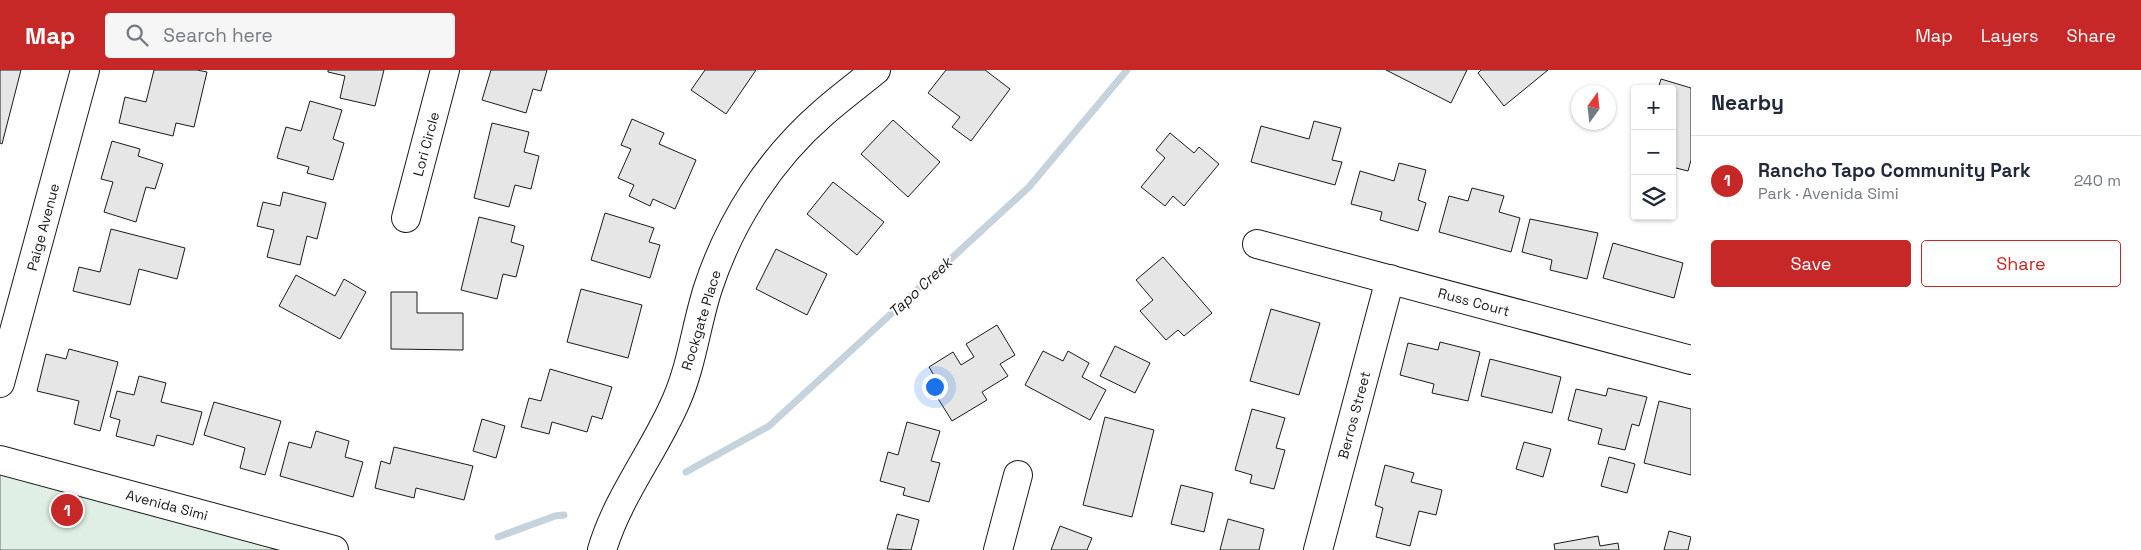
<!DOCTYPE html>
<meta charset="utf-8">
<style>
body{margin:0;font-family:"Space Grotesk",sans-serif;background:#f6f6f7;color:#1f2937}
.controls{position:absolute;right:15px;top:15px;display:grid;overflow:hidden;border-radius:5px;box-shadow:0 1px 4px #0004}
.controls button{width:45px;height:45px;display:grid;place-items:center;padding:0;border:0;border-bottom:1px solid #e0e1e3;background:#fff;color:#1f2937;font:25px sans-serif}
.compass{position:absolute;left:1571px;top:15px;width:45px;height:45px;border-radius:50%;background:#fff;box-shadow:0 1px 4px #0004;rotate:15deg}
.you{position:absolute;left:934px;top:316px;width:18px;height:18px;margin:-12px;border:4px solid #fff;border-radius:50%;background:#1a73e8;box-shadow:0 0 0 8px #1a73e833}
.badge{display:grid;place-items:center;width:32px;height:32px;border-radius:50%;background:#c62828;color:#fff;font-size:16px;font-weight:700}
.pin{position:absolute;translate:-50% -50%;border:2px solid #fff;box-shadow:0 1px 5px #0006}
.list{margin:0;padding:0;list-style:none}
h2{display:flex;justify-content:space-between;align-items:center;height:65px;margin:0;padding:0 20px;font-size:21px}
h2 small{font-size:16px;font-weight:400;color:#747a83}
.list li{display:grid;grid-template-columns:32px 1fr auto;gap:15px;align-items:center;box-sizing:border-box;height:90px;padding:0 20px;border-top:1px solid #e0e1e3}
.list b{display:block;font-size:19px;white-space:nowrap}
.list p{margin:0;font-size:16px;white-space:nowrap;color:#747a83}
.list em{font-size:16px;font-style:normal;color:#747a83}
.actions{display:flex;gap:10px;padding:15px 20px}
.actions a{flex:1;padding:11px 0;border:1px solid #c62828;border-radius:5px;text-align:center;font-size:18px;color:#c62828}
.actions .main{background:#c62828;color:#fff}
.icon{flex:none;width:28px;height:28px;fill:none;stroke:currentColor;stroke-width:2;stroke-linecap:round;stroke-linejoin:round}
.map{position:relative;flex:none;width:1691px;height:480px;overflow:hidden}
header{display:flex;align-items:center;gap:30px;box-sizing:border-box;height:70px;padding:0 25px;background:#c62828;color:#fff}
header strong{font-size:24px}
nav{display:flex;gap:28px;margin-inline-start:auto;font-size:18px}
.search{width:350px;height:45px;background:#f6f6f7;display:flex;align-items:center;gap:12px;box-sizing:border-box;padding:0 18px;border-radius:5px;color:#747a83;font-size:19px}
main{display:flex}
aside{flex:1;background:#fff}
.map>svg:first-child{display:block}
.green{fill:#e0efe3;stroke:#6a6a6a}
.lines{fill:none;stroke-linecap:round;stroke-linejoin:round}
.stream{stroke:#c6d2dc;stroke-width:7}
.building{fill:#e6e6e6;stroke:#1a1a1a}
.minor-casing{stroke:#1a1a1a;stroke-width:30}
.minor{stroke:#fff;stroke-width:28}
.labels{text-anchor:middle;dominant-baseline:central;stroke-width:4;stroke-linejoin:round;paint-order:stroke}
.street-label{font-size:14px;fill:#1a1a1a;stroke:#fff}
.water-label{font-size:15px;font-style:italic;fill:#1a1a1a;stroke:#fff}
</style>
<header>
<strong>Map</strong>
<div class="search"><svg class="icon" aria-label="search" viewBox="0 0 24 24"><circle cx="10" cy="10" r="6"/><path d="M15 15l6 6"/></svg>Search here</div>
<nav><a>Map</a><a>Layers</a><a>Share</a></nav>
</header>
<main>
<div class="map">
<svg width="1691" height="480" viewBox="0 0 1691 480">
<rect width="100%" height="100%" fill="#fff"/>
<polygon class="green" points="0,404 269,477 276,480 0,480"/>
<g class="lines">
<g class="stream">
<polyline points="686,402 769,356 1029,117 1127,0"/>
<polyline points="498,467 555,446 564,445"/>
</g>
</g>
<g class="building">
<polygon points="0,0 21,0 2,74 0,73"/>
<polygon points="154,0 197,0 207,2 194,57 176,53 173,66 119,53 125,27 146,32"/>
<polygon points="328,0 384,0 375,36 340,28 345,6 328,2"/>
<polygon points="491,0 547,0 541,21 533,19 526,43 482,30"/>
<polygon points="705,0 756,0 726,44 691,20"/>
<polygon points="946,0 985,0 1010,19 971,71 952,57 960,47 928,23"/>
<polygon points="1386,0 1467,0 1451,33"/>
<polygon points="1481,0 1548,0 1504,36 1478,3"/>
<polygon points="1661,9 1691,18 1691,90 1688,101 1672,97 1672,19 1658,19"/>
<polygon points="310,31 342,40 333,69 344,73 333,110 307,103 309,97 277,88 286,57 301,61"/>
<polygon points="632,49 664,63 659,74 696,90 675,139 653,129 650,136 629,126 634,115 618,108 631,79 621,75"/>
<polygon points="893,50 940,92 908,127 861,84"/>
<polygon points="1314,51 1341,58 1332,90 1342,92 1335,115 1251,92 1261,56 1309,69"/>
<polygon points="492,53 529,62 524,82 539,86 531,119 515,115 509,137 474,128"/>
<polygon points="1170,63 1194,83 1199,77 1219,94 1184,136 1173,126 1165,136 1141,117 1165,88 1156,80"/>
<polygon points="112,71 140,79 138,86 163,94 155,119 146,117 136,152 104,142 113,112 101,109"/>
<polygon points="1399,93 1426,100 1418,130 1426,133 1418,161 1380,150 1382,142 1351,134 1360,101 1394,111"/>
<polygon points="833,112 884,152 857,185 807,144"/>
<polygon points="1472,118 1504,126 1499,142 1520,148 1511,182 1439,162 1449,126 1468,131"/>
<polygon points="283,122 326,133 317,169 307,166 300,195 267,187 274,160 257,156 263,132 280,136"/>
<polygon points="605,143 654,158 649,172 660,175 650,208 591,190"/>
<polygon points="479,147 515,156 511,172 524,176 516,207 503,204 497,229 461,220"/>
<polygon points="1530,149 1598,163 1587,209 1550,200 1552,190 1522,182"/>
<polygon points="111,159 185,178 177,209 139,199 130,235 73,221 79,197 100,202"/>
<polygon points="1613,173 1683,193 1674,228 1603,208"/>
<polygon points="776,179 827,204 807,245 756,219"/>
<polygon points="1163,187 1212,243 1184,266 1178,260 1166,270 1140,241 1153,230 1136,210"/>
<polygon points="296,205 335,226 344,209 366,222 340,269 279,236"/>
<polygon points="581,219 642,235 628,288 567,272"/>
<polygon points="391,222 417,222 417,243 463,243 463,280 391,279"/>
<polygon points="1271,239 1320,253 1299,325 1250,311"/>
<polygon points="997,255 1015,285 1000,294 1008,306 982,322 987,330 952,351 932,319 939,314 929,297 953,282 961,295 974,287 966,274"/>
<polygon points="1440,272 1480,282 1468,331 1432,323 1434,314 1400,305 1408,273 1438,280"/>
<polygon points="1115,276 1150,293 1135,323 1100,306"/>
<polygon points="69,279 118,292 100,361 74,354 79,331 37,321 46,284 66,289"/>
<polygon points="1043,281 1063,291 1068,281 1089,293 1082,307 1106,320 1090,350 1025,315"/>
<polygon points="1490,289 1561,307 1552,343 1481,326"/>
<polygon points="550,299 612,317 602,349 592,346 587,362 552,352 549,364 521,357 529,328 541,331"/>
<polygon points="139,306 166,313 161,332 202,342 193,375 157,365 154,376 116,366 120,350 110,347 117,321 134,325"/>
<polygon points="1608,318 1647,327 1639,356 1632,354 1625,380 1598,374 1602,359 1568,350 1576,319 1606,326"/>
<polygon points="1659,331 1691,339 1691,405 1644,393"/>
<polygon points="214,332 281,351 265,405 240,398 245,378 204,365"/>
<polygon points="1252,339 1285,348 1276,378 1285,380 1274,419 1250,413 1252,405 1235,400"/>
<polygon points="1105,347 1154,360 1132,447 1083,435"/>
<polygon points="482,349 505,356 496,388 473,381"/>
<polygon points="907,352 940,361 931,391 940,393 929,432 903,425 905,418 880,411 888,382 898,385"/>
<polygon points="316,361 349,371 345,387 363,392 353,427 280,406 289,372 311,378"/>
<polygon points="1524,372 1551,379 1543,407 1516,399"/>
<polygon points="394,377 473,396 464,430 416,418 414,428 375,418 381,391 390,394"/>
<polygon points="1609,387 1635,394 1627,423 1601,416"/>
<polygon points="1385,395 1414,403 1411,412 1442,420 1436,445 1419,441 1410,476 1376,467 1383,438 1375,435"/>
<polygon points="1181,415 1213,423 1204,462 1171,454"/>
<polygon points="897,444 919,450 911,480 887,479"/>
<polygon points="1228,449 1264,459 1259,480 1220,480"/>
<polygon points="1060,456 1092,468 1087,480 1051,480"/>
<polygon points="1669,461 1691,467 1688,480 1664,480"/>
<polygon points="1598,466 1600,476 1618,473 1619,480 1555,480 1554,474"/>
</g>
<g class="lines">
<defs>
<g id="minor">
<polyline points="406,148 445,0"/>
<polyline points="1257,174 1691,290"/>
<polyline points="0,313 85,0"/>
<polyline points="0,390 334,480"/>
<path d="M602 480C618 426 654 382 676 331 692 295 696 255 708 218 730 151 770 89 823 43 840 28 859 14 876 0"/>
<polyline points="998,480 1018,405"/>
<polyline points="1318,480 1390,209"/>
</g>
</defs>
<use href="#minor" class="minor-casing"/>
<use href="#minor" class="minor"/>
</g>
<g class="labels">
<g class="street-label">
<text transform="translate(426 74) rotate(-75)">Lori Circle</text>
<text transform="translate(43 157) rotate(-75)">Paige Avenue</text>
<text transform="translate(1474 232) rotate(15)">Russ Court</text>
<text transform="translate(701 250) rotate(-73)">Rockgate Place</text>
<text transform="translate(1354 345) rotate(-75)">Berros Street</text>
<text transform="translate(167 435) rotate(15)">Avenida Simi</text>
</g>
<g class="water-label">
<text transform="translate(920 217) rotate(-43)">Tapo Creek</text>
</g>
</g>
</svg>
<div class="controls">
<button>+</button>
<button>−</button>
<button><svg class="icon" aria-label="layers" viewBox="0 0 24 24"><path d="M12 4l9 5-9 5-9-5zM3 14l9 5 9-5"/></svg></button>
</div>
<svg class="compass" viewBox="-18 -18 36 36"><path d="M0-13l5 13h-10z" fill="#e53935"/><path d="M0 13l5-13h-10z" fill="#747a83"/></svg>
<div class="you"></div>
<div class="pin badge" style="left:67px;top:440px">1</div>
</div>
<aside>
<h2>Nearby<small></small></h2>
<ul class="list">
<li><span class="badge">1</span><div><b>Rancho Tapo Community Park</b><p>Park · Avenida Simi</p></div><em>240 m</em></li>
</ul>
<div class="actions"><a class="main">Save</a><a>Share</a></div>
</aside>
</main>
